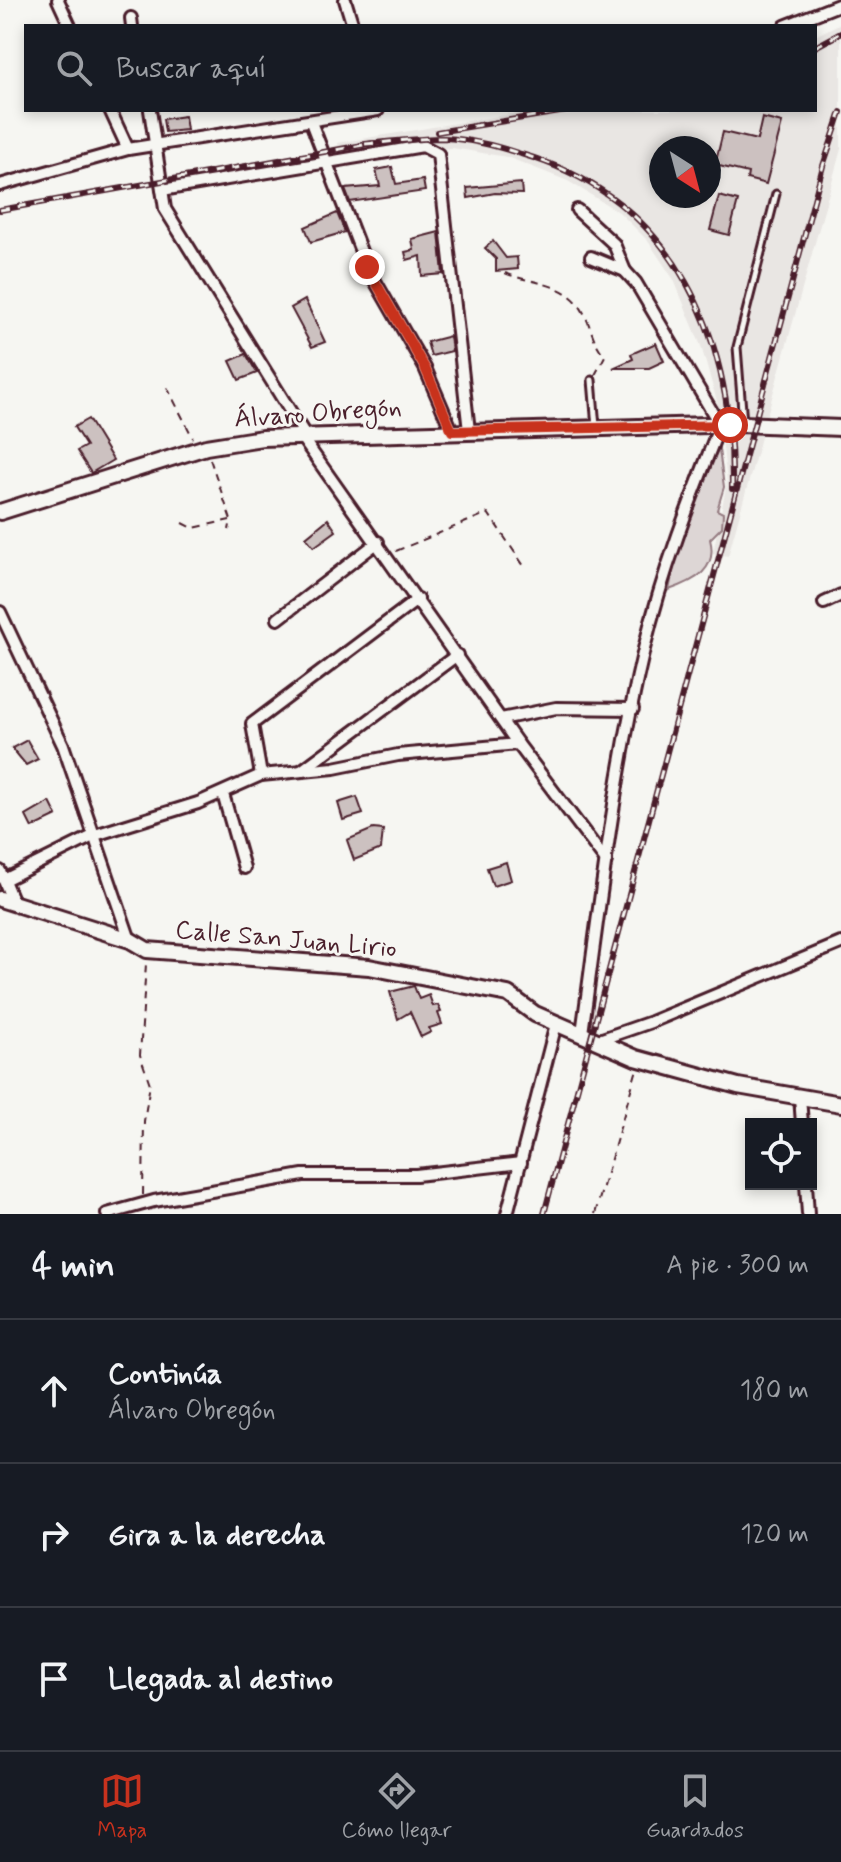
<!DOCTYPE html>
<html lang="es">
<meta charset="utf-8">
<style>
body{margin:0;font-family:Mynerve,sans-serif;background:#20242c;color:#f1f3f6}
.controls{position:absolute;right:24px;bottom:24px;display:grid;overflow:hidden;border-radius:0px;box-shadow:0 4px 12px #0003}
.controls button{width:72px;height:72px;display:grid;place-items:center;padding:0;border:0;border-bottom:2px solid #363941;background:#171b24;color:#f1f3f6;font:40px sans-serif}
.compass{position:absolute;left:649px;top:136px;width:72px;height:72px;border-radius:50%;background:#171b24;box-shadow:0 4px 12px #0003;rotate:144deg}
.stop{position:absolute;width:24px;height:24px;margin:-18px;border:6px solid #c8321e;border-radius:50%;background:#fff}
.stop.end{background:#c8321e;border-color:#fff;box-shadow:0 2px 8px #0008}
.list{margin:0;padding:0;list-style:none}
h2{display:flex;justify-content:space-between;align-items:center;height:104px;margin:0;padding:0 32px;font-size:34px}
h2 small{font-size:26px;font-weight:400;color:#9ea1a6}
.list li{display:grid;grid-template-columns:52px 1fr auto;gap:24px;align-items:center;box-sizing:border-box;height:144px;padding:0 32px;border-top:2px solid #363941}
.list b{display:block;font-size:30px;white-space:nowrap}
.list p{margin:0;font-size:26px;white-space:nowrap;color:#9ea1a6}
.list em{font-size:26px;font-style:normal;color:#9ea1a6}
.icon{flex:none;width:44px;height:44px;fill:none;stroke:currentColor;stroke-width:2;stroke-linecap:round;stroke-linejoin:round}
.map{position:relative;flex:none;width:841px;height:1214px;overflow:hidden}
.search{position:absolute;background:#171b24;box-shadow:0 4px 12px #0003;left:24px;right:24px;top:24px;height:88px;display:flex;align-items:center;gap:20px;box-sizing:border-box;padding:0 28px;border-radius:0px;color:#9ea1a6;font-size:30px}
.sheet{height:536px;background:#171b24}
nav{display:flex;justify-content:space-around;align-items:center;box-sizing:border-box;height:112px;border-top:2px solid #363941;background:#171b24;font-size:22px;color:#9ea1a6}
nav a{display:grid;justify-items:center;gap:4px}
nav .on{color:#c8321e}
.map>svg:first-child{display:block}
.built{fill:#e9e6e3;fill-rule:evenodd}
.green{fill:#ddd6d5;stroke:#947a80;stroke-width:2}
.building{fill:#ccc1c0;stroke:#4a1f2b;stroke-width:2}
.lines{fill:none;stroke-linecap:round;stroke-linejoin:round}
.lane-casing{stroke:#4a1f2b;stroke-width:11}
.street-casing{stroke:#4a1f2b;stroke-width:16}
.secondary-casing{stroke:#4a1f2b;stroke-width:20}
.path{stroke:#4a1f2b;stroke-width:2;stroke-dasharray:8 6;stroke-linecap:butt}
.lane{stroke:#f6f6f2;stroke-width:5}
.street{stroke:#f6f6f2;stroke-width:10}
.secondary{stroke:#f6f6f2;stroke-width:14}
.rail-casing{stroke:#4a1f2b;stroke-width:6}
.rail{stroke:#f6f6f2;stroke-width:3;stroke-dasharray:9;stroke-linecap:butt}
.route{stroke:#c8321e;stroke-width:10}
.labels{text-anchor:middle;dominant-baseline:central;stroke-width:6;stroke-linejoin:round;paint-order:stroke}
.street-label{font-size:26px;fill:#4a1f2b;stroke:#f6f6f2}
</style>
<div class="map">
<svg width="841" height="1214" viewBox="0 0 841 1214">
<rect width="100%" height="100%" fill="#f6f6f2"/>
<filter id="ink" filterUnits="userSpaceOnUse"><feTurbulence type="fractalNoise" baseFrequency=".0125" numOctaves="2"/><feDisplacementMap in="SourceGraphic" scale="16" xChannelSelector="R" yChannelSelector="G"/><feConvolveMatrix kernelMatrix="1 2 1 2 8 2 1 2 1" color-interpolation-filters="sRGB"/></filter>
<g filter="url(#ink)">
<path class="built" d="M841 23V149L728 556 713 553 727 482 718 405 701 346 674 280 648 241 619 212 568 181 507 157 452 148 341 156 338 143 534 110H815V36ZM661 148H709V196H661Z"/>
<path class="green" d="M718 442 724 487 717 510 723 513 722 527 710 539C718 570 695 581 669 590L677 552Z"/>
<g class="building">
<polygon points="185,116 187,130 165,132 163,119"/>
<polygon points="762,118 782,123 766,184 747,179 748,173 715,165 723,132 757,140"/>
<polygon points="392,167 396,184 423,180 425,191 350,202 345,189 380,186 376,170"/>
<polygon points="521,183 522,194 495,193 468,198 467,188"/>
<polygon points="719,196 738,201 729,235 710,230"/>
<polygon points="337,213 345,232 311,242 305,227"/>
<polygon points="439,232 443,274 422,276 421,256 407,260 405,252 414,250 412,239"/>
<polygon points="493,241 506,258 517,257 518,269 496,271 496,259 485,248"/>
<polygon points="305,300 325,342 312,347 291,308"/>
<polygon points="450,336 452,351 431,356 427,342"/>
<polygon points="656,343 664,361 649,368 613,368 633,359 631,354"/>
<polygon points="246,354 257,373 239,380 230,361"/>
<polygon points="88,419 113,460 91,473 77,451 86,446 74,427"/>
<polygon points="328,519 336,531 314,547 306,537"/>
<polygon points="27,740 38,759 26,765 12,748"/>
<polygon points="357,797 363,814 343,820 338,803"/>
<polygon points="50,802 57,816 32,828 26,816"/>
<polygon points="373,829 383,830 381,849 354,860 347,840"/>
<polygon points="506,862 511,880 493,886 487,868"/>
<polygon points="414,986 419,999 429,995 433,1006 438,1005 441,1012 438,1013 442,1024 429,1028 431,1032 421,1037 410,1012 398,1019 390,992"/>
</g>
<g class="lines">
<defs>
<g id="lane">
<polyline points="592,380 596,427"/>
<polyline points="743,423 737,347 776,194"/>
</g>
<g id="street">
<polyline points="58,0 70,26"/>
<polyline points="345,0 353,26"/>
<polyline points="131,18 132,26"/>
<polyline points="785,26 841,4"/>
<polyline points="110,110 128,149"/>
<polyline points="150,110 165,209 305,435"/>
<polyline points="311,122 367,267 425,368 452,431"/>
<polyline points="0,185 128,149 378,110"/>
<polyline points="162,190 423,146 438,154 469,431"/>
<polyline points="577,210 614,244 625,271"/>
<polyline points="300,435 518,744 606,861"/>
<polyline points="824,603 841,595"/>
<polyline points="0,612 63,745 130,940"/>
<polyline points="278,619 378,542"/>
<polyline points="501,719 556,708 633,709"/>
<polyline points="301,771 457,655"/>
<polyline points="261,775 252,724 418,599"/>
<polyline points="223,794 244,868"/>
<polyline points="0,871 13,902"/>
<polyline points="4,880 95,835 198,803 261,775 334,768 398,755 518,744"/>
<path d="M582 1033C600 905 614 775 644 649 662 572 691 498 720 425L636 283 625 271 591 257"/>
<polyline points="599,1040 651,1022 841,943"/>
<polyline points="800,1097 802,1124"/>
<polyline points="806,1184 808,1214"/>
<polyline points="107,1214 154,1201 303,1175 416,1175 521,1163"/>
<polyline points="507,1214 556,1024"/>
</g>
<g id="secondary">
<polyline points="0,512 206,447 262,438 743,424 841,428"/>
<polyline points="0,899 130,940 147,950 369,967 508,994 535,1014 636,1058 738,1086 841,1104"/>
</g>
</defs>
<use href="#lane" class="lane-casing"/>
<use href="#street" class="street-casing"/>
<use href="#secondary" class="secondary-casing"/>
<g class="path">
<path d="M505 273C529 283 562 282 579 305 591 321 590 339 605 356L595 375"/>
<polyline points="167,387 193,438"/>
<polyline points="210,459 231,520 229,530"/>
<polyline points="183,523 193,528 230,520"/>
<polyline points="396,551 488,513 526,569"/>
<polyline points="143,1195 144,1121 150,1084 140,1055 146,964"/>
<polyline points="595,1214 637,1069"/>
</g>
<use href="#lane" class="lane"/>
<use href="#street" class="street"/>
<use href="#secondary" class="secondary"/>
<defs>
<g id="rail">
<polyline points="815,47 841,33"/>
<polyline points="437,132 572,110"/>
<path d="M365 144C391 142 418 138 444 138 470 139 497 146 521 154 677 199 734 338 732 489"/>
<polyline points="0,210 374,143"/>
<polyline points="544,1214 823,166 841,112"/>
</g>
</defs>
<use href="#rail" class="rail-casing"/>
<use href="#rail" class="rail"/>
</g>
</g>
<g class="lines" filter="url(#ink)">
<polyline class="route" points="367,267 425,368 452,431 730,425"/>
</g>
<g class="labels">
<g class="street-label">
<text transform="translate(318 414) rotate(-4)">Álvaro Obregón</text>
<text transform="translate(286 940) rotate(5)">Calle San Juan Lirio</text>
</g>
</g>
</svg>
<div class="controls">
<button><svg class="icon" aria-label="locate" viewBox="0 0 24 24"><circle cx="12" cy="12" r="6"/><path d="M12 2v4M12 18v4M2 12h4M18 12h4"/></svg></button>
</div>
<svg class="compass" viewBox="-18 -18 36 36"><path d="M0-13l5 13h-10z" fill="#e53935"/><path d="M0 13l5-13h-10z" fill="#9ea1a6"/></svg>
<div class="stop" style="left:730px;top:425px"></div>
<div class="stop end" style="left:367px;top:267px"></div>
<div class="search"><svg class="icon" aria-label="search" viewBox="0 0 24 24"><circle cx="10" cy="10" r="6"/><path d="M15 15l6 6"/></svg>Buscar aquí</div>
</div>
<section class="sheet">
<h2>4 min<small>A pie · 300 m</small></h2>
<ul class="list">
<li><svg class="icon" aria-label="ahead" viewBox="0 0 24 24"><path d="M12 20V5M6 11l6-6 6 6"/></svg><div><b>Continúa</b><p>Álvaro Obregón</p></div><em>180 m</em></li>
<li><svg class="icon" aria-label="right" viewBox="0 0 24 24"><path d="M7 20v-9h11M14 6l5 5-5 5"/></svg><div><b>Gira a la derecha</b></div><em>120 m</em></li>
<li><svg class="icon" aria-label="arrive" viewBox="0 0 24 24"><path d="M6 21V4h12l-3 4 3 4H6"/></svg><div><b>Llegada al destino</b></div></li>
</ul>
</section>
<nav>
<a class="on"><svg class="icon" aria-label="map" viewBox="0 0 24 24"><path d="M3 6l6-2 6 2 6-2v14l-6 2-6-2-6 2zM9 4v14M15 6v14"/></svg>Mapa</a>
<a><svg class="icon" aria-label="directions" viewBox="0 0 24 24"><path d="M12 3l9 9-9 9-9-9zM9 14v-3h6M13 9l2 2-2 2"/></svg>Cómo llegar</a>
<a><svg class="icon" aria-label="saved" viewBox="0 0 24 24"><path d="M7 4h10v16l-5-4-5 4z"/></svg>Guardados</a>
</nav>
